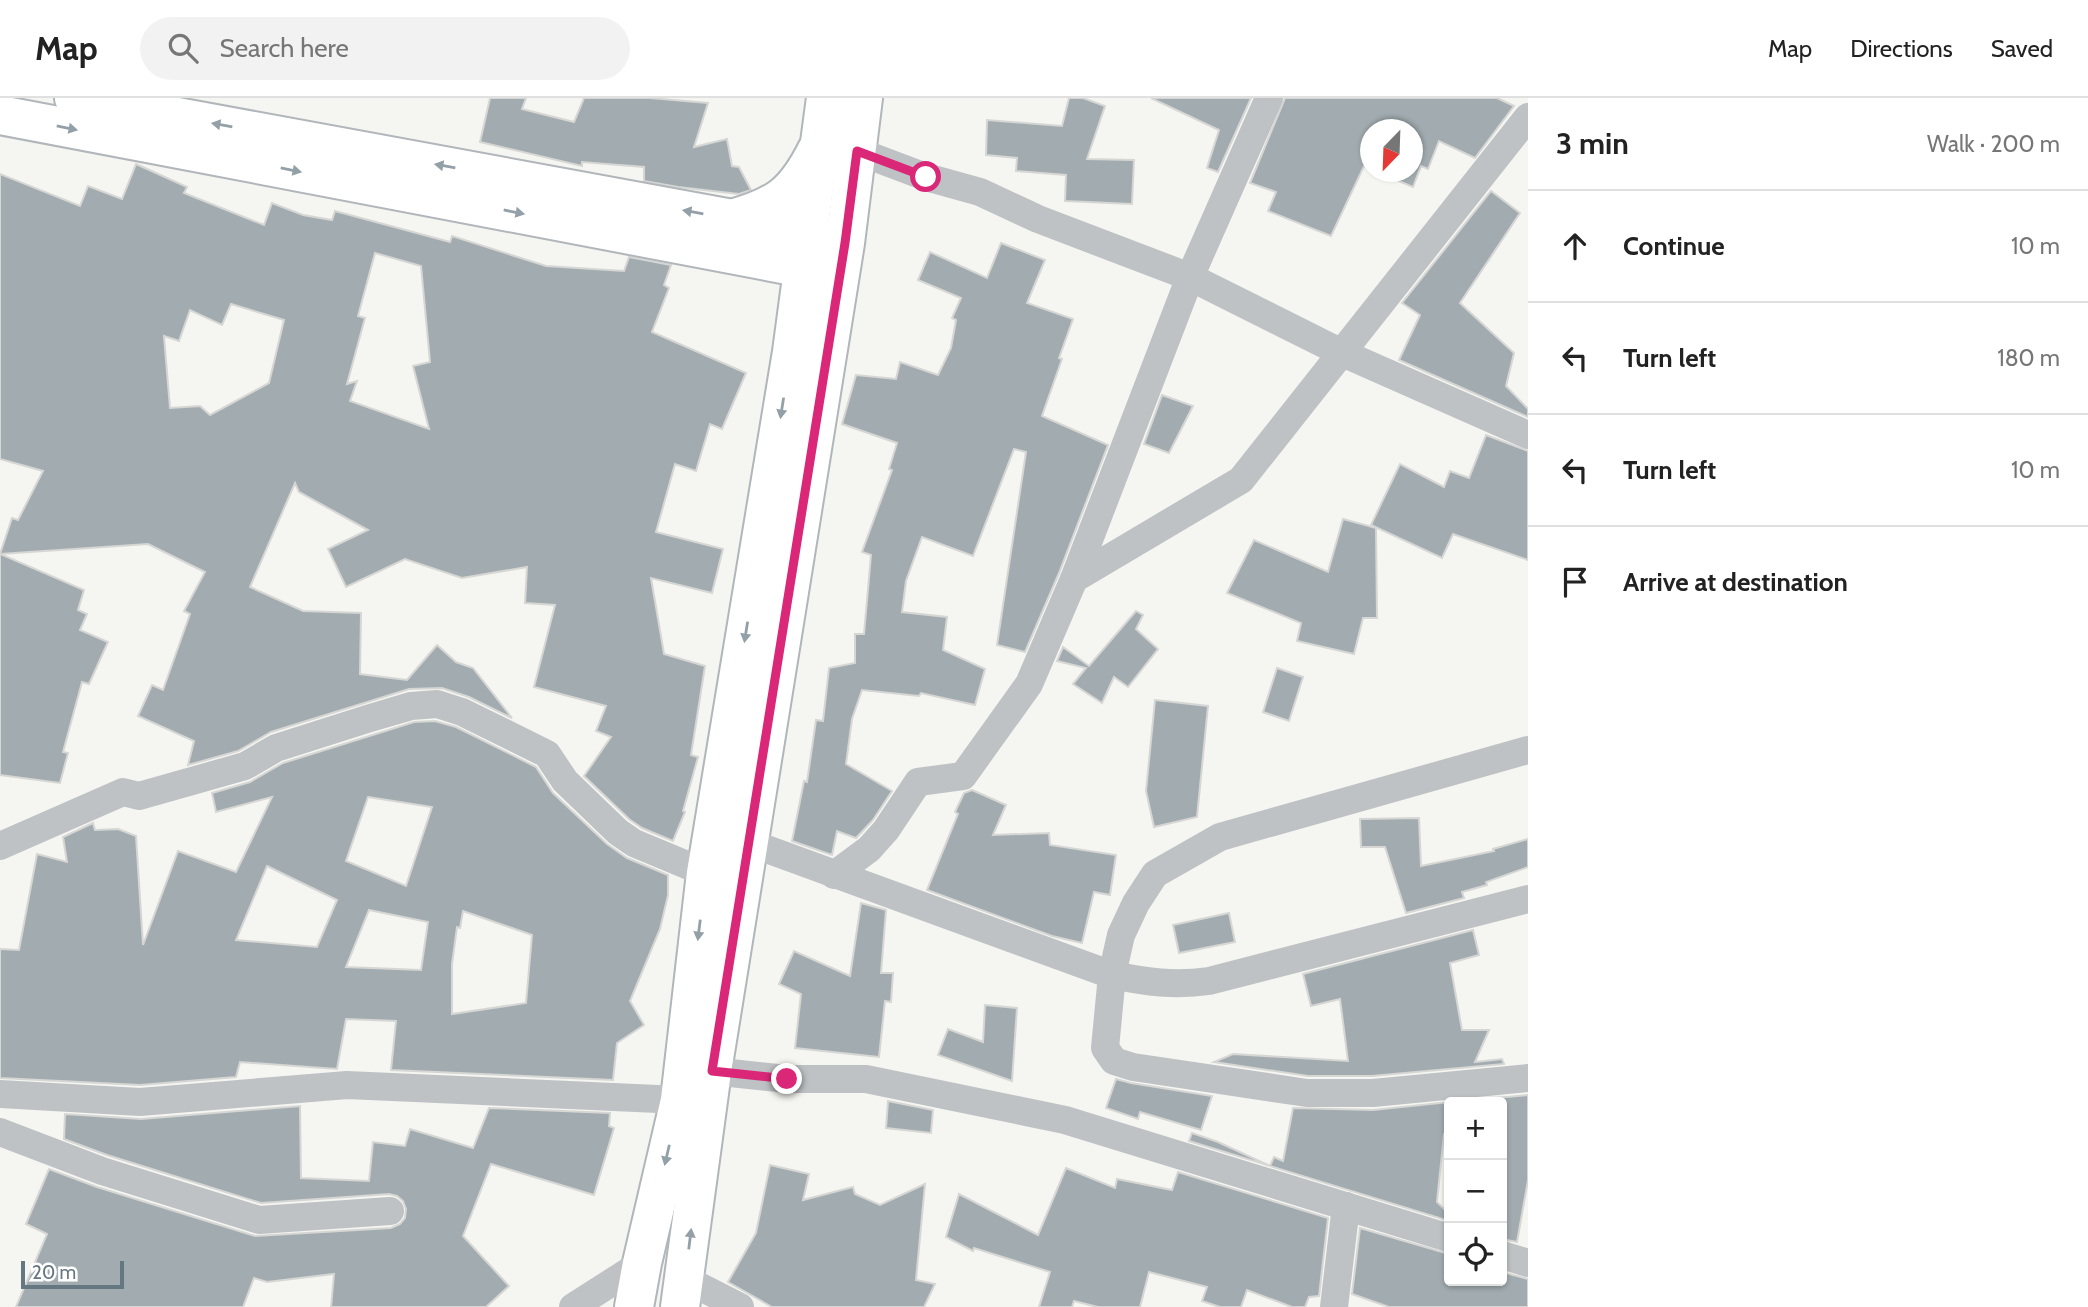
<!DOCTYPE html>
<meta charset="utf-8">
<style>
body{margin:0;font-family:Cabin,sans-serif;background:#f2f2f2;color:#222}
.controls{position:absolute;right:21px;bottom:21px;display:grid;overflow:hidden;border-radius:7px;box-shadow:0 2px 5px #0004}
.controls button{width:63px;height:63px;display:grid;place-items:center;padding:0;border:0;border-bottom:2px solid #e0e0e0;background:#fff;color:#222;font:35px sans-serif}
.compass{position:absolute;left:1360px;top:21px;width:63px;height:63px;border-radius:50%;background:#fff;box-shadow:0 2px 5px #0004;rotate:203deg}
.scale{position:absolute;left:21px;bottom:18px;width:103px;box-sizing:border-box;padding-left:7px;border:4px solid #657781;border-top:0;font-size:19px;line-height:24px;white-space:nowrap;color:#657781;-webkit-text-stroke:5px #fff;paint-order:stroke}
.stop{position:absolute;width:21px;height:21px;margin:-16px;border:5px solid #db2777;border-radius:50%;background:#fff}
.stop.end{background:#db2777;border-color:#fff;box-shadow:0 2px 7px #0008}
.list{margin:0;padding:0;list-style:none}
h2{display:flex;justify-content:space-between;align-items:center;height:91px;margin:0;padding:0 28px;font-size:30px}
h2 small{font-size:23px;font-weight:400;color:#767676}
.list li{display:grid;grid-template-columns:46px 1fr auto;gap:21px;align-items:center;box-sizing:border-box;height:112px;padding:0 28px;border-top:2px solid #e0e0e0}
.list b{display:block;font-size:26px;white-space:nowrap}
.list em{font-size:23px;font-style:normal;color:#767676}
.icon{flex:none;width:38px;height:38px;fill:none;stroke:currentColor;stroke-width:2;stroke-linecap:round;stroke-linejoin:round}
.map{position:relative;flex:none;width:1528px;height:1209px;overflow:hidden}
header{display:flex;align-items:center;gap:42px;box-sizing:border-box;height:98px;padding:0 35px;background:#fff;border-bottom:2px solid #e0e0e0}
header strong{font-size:33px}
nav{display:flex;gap:38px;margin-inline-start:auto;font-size:24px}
.search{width:490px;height:63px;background:#f2f2f2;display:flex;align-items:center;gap:18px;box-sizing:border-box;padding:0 24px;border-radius:38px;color:#767676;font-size:26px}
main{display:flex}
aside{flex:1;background:#fff}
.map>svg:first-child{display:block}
.building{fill:#a2acb0;stroke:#d6d6d4;stroke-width:2;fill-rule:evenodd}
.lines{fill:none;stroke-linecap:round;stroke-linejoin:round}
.secondary-casing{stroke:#b0b6ba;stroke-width:42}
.street{stroke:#bec2c5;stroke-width:28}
.secondary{stroke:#fff;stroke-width:38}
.oneway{fill:#93a0a7}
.route{stroke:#db2777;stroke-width:9}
</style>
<header>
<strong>Map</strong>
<div class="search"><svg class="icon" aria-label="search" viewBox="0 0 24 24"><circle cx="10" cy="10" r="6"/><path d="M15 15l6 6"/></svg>Search here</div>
<nav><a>Map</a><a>Directions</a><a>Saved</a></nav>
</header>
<main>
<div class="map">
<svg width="1528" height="1209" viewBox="0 0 1528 1209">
<rect width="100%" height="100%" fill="#f5f5f1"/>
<g class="building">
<polygon points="490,0 526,0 522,11 574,24 584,0 650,0 708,5 694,49 727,41 732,68 739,69 751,92 739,96 678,89 644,83 644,69 582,64 582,68 480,44"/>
<polygon points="1069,0 1083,0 1105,8 1087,61 1134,62 1132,106 1065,103 1066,77 1016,73 1017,60 986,57 987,22 1062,28"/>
<polygon points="1151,0 1251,0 1218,74 1207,70 1219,32"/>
<polygon points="1285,0 1497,0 1514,8 1475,60 1439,43 1428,71 1421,68 1413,89 1377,74 1412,74 1412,32 1370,32 1370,71 1364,68 1331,138 1268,113 1276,94 1250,85"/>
<path d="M136 66 187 89 184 95 264 127 272 105 303 117 332 122 335 113 450 144 452 138 546 168 624 173 629 159 671 167 664 187 669 190 652 234 746 275 722 331 710 326 696 373 675 366 656 434 723 451 712 495 651 480 664 556 705 568 691 657 698 659 683 713 685 714 673 743 642 730 629 721 584 678 611 639 596 633 606 608 534 589 555 507 525 505 527 469 462 480 405 461 346 489 328 451 368 432 299 394 295 385 250 489 303 513 361 515 360 576 407 582 437 547 456 564 473 570 512 620 469 599 442 590 409 591 271 634 238 653 188 667 194 643 138 618 152 587 163 592 190 516 184 513 205 474 148 446 0 456 12 420 18 422 43 373 0 361V76L80 108 88 88 122 101ZM375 155 421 168 430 264 413 268 429 331 350 303 357 283 347 286 365 220 358 218ZM231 206 284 222 269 285 210 317 200 308 170 310 164 238 179 243 190 212 222 227Z"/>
<polygon points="1491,93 1520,115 1460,205 1514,255 1506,288 1528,311 1528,319 1399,262 1420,217 1402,205"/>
<polygon points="1001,145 1045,162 1027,205 1073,221 1059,260 1062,261 1042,318 1108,347 1059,475 1025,554 997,547 1026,354 1014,351 973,458 922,439 906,483 902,514 947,519 943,552 985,571 975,607 921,595 919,598 862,592 852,621 846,666 892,693 873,722 856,740 837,733 832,757 792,743 804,683 807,684 816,622 823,623 829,570 855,565 855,536 864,536 871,457 862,454 892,372 889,371 897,345 842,326 856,277 896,281 900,264 938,277 951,250 956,222 952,220 961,200 918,182 930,154 987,180"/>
<polygon points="1162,297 1193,308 1169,355 1144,346"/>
<polygon points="1486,337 1528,353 1528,462 1453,436 1442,460 1371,427 1400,366 1444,389 1450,373 1469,380"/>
<polygon points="1343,421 1376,430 1377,520 1363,520 1354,556 1297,543 1301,525 1227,495 1254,442 1328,474"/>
<polygon points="0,456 84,492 78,512 87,516 80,532 108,544 89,586 82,584 63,654 68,655 60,685 0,677"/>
<polygon points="1136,513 1143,517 1136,531 1158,551 1128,589 1114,579 1102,605 1073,586 1086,570 1057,563 1063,549 1089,568"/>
<polygon points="1277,570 1303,579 1289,623 1263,614"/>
<polygon points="1155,602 1208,608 1197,719 1154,729 1146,693"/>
<path d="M435 623 456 629 536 669 553 695 607 746 627 760 668 777V797L660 831 630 903 644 927 617 945 613 982 391 972 396 923 346 921 337 971 240 964 236 979 140 987 0 980V851L19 852 37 756 67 764 63 739 93 725 95 732 118 731 136 738 143 847 178 753 236 774 272 699 216 714 212 695 250 684 283 665 414 624ZM368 699 432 709 406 788 346 763ZM267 768 337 802 317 849 236 842ZM369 812 428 824 421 872 346 869ZM463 813 532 837 526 905 452 916V866L457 829 460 830Z"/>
<polygon points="972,692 1006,707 993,737 1049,735 1050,747 1116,757 1110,797 1094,794 1082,845 1052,838 927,792 958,716 955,714 964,695"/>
<polygon points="1419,720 1421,768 1494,753 1493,751 1528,741 1528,769 1486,784 1487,787 1462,794 1464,800 1406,815 1385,749 1361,749 1360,721"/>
<polygon points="861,805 886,812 881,875 893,875 891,904 885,903 879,959 795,950 801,896 779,886 794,853 850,878"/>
<polygon points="1229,815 1235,844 1179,855 1173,827"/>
<polygon points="1473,832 1479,857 1450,865 1462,932 1489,932 1475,964 1502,961 1504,966 1372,978 1308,978 1214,964 1233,956 1348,963 1340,901 1311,908 1303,876"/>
<polygon points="985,907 1017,910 1012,983 938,957 948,931 983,944"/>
<polygon points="1116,981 1131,985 1212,998 1201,1032 1140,1014 1138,1021 1106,1010"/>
<polygon points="1528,997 1528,1082 1517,1144 1502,1141 1502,1004 1450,1004"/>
<polygon points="888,1003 933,1012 931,1035 886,1030"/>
<polygon points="1449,1004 1449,1036 1444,1036 1437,1104 1449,1116 1449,1123 1189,1043 1192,1035 1218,1044 1270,1068 1274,1059 1283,1063 1293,1010 1373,1012"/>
<polygon points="300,1008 301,1080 369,1083 373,1044 405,1048 410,1031 473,1050 489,1010 610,1015 609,1028 614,1030 594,1097 491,1066 463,1138 509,1188 486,1209 331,1209 334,1176 267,1184 254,1180 243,1209 16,1209 47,1136 26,1126 49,1071 97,1089 255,1138 391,1130 400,1126 405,1120 406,1111 403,1103 397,1098 389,1096 261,1105 107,1057 64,1041 65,1016 141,1021"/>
<polygon points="770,1067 809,1076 803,1102 853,1089 855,1096 880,1107 925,1086 916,1182 935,1186 924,1209 772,1209 728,1184 756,1135"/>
<polygon points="1066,1070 1115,1090 1117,1081 1172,1092 1178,1074 1328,1120 1319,1198 1309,1199 1305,1209 1292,1209 1247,1192 1241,1209 1220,1209 1202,1203 1207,1189 1149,1174 1140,1209 1098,1209 1074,1203 1072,1209 1039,1209 1050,1174 974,1150 973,1153 946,1139 959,1096 1038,1137"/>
<polygon points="1360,1130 1449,1156 1449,1183 1502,1183 1502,1174 1528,1181 1528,1209 1389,1209 1352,1196"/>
</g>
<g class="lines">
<defs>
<g id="secondary">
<polyline points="74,0 732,121 832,143"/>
<polyline points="0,17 830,175"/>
<path d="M732 121C778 108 795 96 817 52"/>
<polyline points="634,1209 642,1165 680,1002 706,775 792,254 826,0"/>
<polyline points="680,1209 712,973 845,145 863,0"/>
</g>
</defs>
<use href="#secondary" class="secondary-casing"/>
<g class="street">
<polyline points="857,53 926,79 980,94 1038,121 1190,179 1340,254 1528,337"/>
<polyline points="1074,481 1190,179 1269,0"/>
<polyline points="1528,652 1220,739 1155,776 1136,805 1121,837 1112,877 1105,950 1114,963 1133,969 1307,995 1373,995 1528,980"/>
<path d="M750 745 1112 877C1147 884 1174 888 1209 883L1528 801"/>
<polyline points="0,748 123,694 139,698 245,668 276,650 367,621 411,608 437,606 462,614 547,656 565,683 618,734 634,745 706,775"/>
<polyline points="834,777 869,751 886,732 918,684 963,678 1029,586 1074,481 1241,382 1528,19"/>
<polyline points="712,973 787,981 866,981 1065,1022 1449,1140"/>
<polyline points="0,996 140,1004 347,987 680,1002"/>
<polyline points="0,1034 102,1073 259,1122 390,1113"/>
<polyline points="1502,1157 1528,1165"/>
<polyline points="685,1181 740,1209"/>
<polyline points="573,1209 642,1165"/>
<polyline points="1334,1209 1346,1108"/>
</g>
<use href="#secondary" class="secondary"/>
</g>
<defs><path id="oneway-solid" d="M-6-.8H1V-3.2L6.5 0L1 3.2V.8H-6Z" transform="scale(1.75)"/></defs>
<g class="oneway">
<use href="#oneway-solid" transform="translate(222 27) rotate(-170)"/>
<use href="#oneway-solid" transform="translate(67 30) rotate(11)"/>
<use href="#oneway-solid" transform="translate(445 68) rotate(-170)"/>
<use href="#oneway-solid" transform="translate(291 72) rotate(11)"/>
<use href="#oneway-solid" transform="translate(514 114) rotate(11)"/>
<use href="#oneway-solid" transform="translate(693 114) rotate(-170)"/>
<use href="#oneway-solid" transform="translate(782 310) rotate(99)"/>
<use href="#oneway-solid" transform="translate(746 534) rotate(99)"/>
<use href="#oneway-solid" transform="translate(699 832) rotate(97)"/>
<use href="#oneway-solid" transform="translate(667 1057) rotate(103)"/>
<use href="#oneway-solid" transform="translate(690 1141) rotate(-83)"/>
</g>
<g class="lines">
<polyline class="route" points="787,981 712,973 845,145 857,53 926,79"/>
</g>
</svg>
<div class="controls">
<button>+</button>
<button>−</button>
<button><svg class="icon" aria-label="locate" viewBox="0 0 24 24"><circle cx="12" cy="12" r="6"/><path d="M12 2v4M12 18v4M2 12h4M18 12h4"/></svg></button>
</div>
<svg class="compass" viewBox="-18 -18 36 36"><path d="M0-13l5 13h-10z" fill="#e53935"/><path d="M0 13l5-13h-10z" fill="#767676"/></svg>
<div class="scale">20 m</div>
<div class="stop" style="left:926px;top:79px"></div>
<div class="stop end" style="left:787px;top:981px"></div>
</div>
<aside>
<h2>3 min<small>Walk · 200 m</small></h2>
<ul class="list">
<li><svg class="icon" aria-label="ahead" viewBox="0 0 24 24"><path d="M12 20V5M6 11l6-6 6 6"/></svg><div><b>Continue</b></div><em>10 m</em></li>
<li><svg class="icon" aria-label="left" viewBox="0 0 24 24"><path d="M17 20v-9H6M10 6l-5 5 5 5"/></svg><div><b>Turn left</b></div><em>180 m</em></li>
<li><svg class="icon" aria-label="left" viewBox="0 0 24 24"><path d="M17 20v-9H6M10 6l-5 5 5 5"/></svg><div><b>Turn left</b></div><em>10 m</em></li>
<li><svg class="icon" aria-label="arrive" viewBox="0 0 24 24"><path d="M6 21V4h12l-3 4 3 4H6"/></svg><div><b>Arrive at destination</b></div></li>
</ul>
</aside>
</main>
